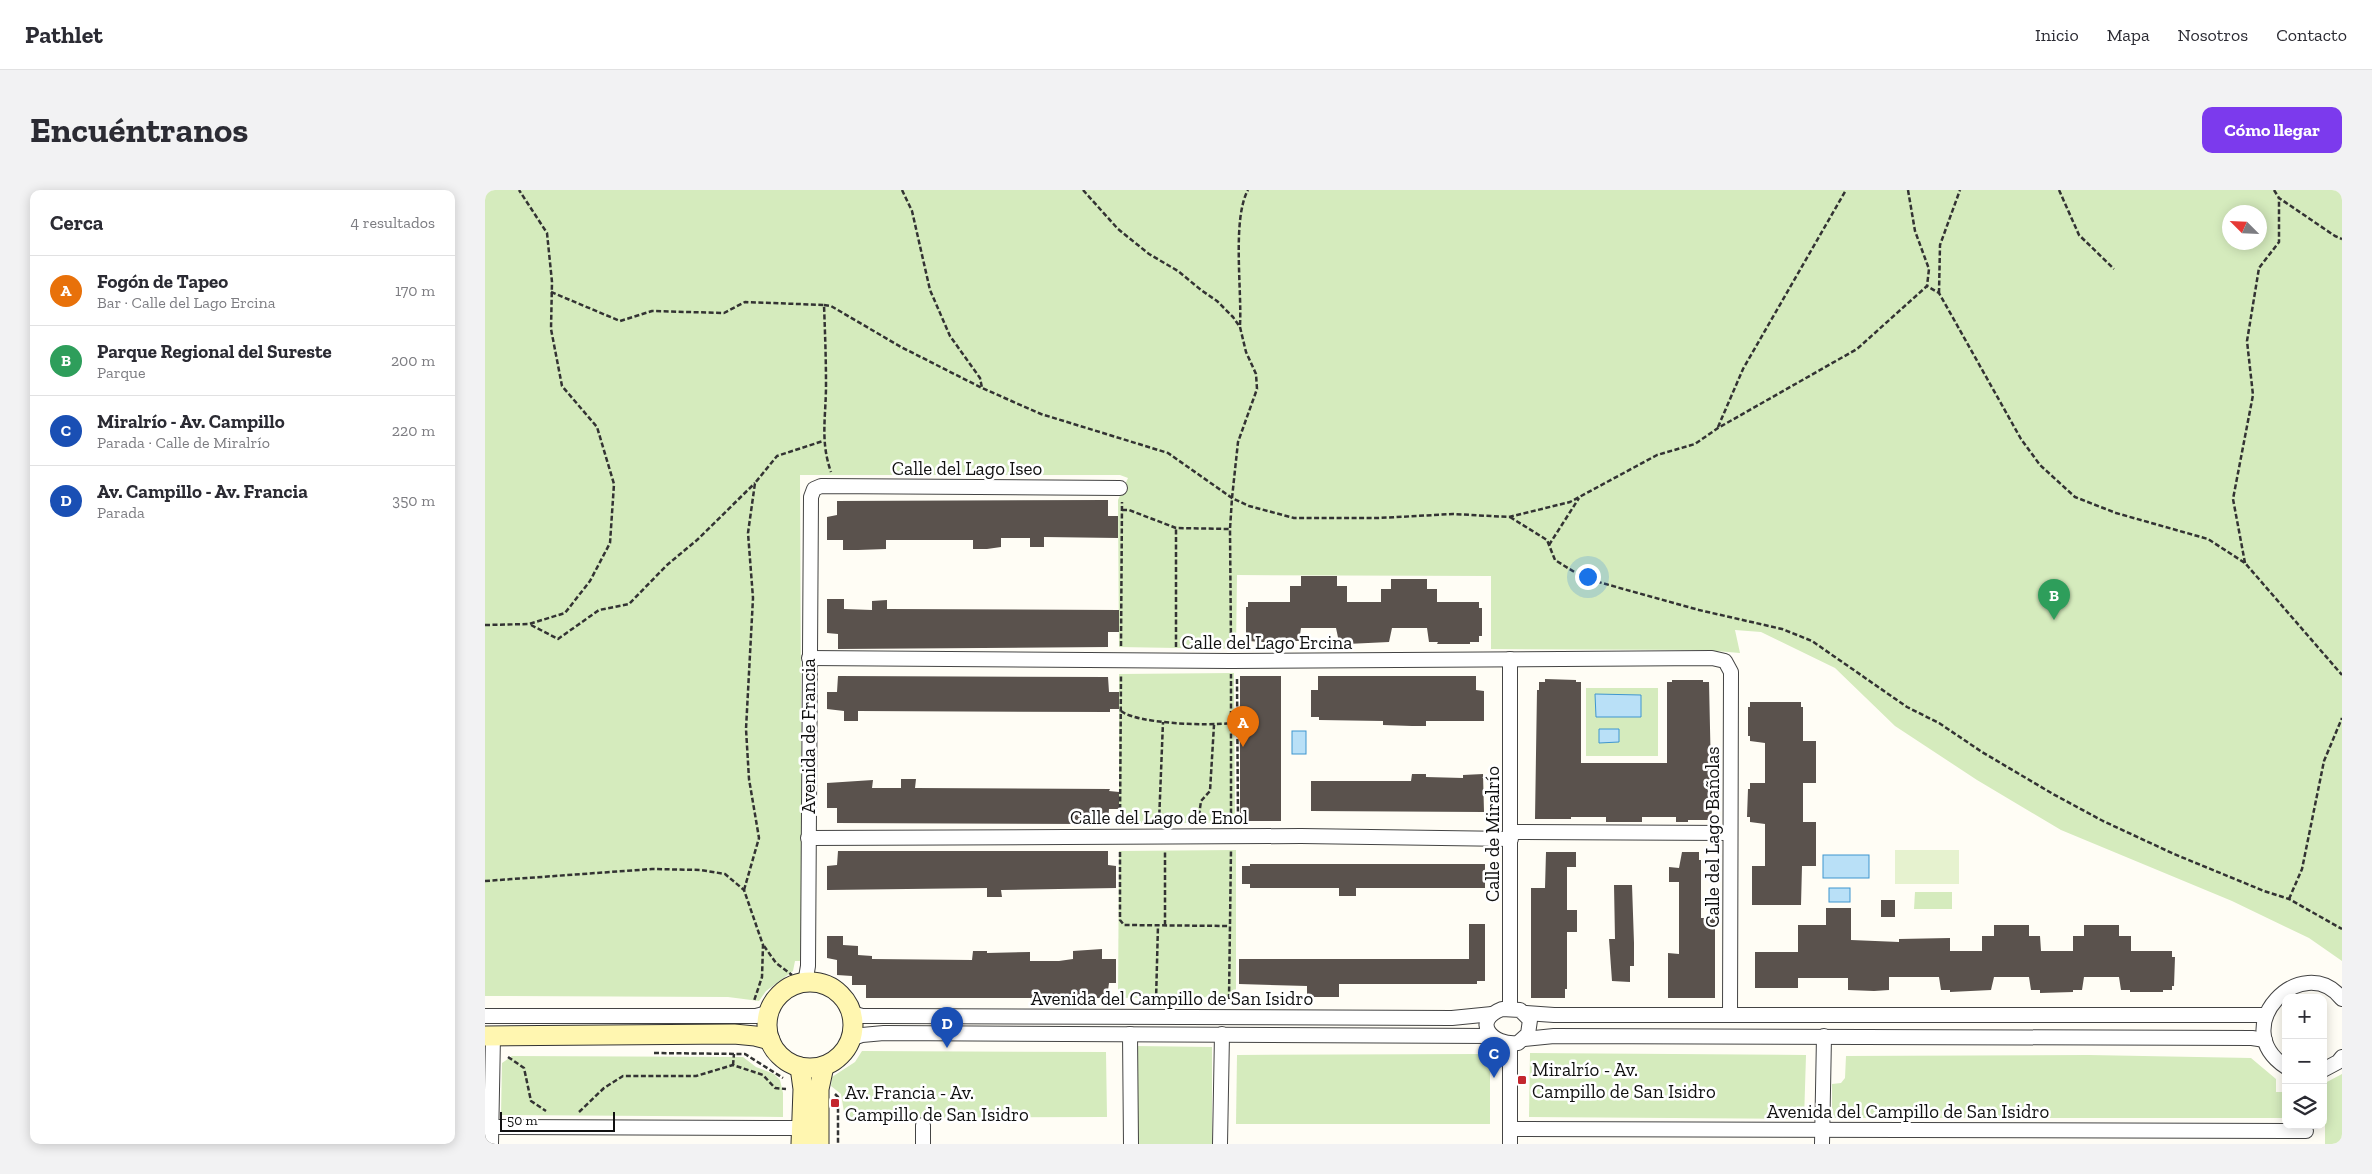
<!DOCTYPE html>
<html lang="es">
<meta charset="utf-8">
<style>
body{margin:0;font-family:"Zilla Slab",serif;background:#f2f2f3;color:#2b2b33}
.controls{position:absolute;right:15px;bottom:15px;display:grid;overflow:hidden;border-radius:10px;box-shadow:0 2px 12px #0003}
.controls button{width:45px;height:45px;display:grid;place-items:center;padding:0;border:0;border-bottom:1px solid #e1e1e2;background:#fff;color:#2b2b33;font:25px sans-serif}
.compass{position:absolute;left:1737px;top:15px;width:45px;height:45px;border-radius:50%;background:#fff;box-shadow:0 2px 12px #0003;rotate:294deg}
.scale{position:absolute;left:15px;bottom:12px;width:115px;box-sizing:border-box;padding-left:5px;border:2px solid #111;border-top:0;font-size:14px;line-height:18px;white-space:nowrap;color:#111;-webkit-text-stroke:4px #fff;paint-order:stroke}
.you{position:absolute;left:1102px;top:386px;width:18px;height:18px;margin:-12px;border:4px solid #fff;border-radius:50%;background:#1a73e8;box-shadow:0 0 0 8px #1a73e833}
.badge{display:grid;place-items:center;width:32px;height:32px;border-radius:50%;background:#7c3aed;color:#fff;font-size:16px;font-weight:700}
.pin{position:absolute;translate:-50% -41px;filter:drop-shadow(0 1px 2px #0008)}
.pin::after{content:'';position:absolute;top:26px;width:18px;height:15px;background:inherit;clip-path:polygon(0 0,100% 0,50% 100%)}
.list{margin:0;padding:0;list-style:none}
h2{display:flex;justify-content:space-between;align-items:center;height:65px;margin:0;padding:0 20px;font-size:21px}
h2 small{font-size:16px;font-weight:400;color:#7c7c81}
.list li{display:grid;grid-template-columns:32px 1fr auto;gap:15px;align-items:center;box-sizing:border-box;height:70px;padding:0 20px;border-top:1px solid #e1e1e2}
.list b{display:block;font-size:19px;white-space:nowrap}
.list p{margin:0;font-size:16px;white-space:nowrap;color:#7c7c81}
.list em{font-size:16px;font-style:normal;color:#7c7c81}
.icon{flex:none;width:28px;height:28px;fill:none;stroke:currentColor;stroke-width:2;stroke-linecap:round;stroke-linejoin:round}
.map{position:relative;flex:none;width:1857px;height:954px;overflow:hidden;border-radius:10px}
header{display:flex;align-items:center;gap:30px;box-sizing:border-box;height:70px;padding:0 25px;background:#fff;border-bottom:1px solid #e1e1e2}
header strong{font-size:24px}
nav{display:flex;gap:28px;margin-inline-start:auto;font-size:18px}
.intro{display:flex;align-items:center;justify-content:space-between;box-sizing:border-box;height:120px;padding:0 30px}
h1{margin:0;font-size:35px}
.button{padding:12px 22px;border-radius:10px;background:#7c3aed;color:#fff;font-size:18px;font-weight:700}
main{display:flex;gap:30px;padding:0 30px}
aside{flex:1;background:#fff;border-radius:10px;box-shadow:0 2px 12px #0003}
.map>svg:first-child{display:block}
.green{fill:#d5ebbd;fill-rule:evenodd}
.pitch{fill:#e6f2cf}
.water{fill:#b9e0f7;stroke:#3f96cf}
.building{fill:#5a524d}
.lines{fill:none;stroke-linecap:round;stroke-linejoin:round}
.street-casing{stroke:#444;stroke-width:16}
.secondary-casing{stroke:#333;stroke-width:21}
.path{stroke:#333;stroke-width:2.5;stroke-dasharray:5 2.5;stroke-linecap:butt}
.street{stroke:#fff;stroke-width:14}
.secondary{stroke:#fff6b0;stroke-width:19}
.poi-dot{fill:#c4262e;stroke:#fff;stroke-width:2}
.labels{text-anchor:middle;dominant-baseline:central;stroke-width:5;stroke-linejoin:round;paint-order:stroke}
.street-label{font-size:19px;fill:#111;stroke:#fff}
.poi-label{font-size:19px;fill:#111;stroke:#fff;text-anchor:start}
</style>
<header>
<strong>Pathlet</strong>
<nav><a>Inicio</a><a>Mapa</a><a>Nosotros</a><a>Contacto</a></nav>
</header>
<div class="intro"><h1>Encuéntranos</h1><a class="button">Cómo llegar</a></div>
<main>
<aside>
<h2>Cerca<small>4 resultados</small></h2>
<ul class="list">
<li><span class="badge" style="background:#e8710a">A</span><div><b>Fogón de Tapeo</b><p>Bar · Calle del Lago Ercina</p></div><em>170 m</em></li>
<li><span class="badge" style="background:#2e9e5b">B</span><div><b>Parque Regional del Sureste</b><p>Parque</p></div><em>200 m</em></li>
<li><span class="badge" style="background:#1a4fb4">C</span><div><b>Miralrío - Av. Campillo</b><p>Parada · Calle de Miralrío</p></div><em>220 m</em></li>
<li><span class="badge" style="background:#1a4fb4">D</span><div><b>Av. Campillo - Av. Francia</b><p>Parada</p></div><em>350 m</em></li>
</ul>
</aside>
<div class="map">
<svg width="1857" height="954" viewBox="0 0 1857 954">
<rect width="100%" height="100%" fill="#fffdf5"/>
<g class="green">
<path d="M0 0H1857V771L1824 748 1747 711 1576 640 1492 590 1410 536 1350 478 1276 442 1250 440 1255 463 1219 460 1006 459V386L752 385 751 459 634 457 633 310 643 288 635 285H315L317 739 315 771H310L308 781 281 801 274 811 243 807 0 806ZM1744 22H1774V52H1744Z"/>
<polygon points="749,483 750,633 634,633 634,484"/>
<rect x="1101" y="498" width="72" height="68"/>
<polygon points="751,660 751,807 633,808 634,661"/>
<polygon points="1430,702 1467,702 1467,719 1429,719"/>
<polygon points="651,856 727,857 727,954 651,954"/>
<polygon points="377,861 621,862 622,927 360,928 356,904 346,896 347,887 370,872"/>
<polygon points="1045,863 1321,865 1319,929 1044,927"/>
<polygon points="995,864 1005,872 1005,934 751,934 752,865"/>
<polygon points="1604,865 1766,868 1791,889 1791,902 1801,902 1801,928 1347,928 1347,894 1356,893 1360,888 1361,866"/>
<polygon points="27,866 258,867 271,877 289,884 295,890 298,903 298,927 16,925 17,873"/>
<polygon points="1857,884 1857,954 1840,954 1840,893"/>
</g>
<rect class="pitch" x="1410" y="660" width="64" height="34"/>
<g class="water">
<polygon points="1110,504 1156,505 1156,527 1111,527"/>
<polygon points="1114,539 1134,539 1134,552 1114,553"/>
<rect x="807" y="541" width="14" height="23"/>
<rect x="1338" y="665" width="46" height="23"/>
<rect x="1344" y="698" width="21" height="14"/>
</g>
<g class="building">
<polygon points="623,310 623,326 633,326 633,348 559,347 559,357 545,357 545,348 516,348 516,357 502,359 488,359 488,350 401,350 401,359 373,360 358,360 358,350 342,350 342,327 352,325 352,311"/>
<polygon points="816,386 852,386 852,396 862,396 862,412 896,412 896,399 906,399 906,389 942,389 942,399 952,399 952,412 994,412 994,418 997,418 997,446 994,446 994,452 985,452 985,454 952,454 953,452 944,452 942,438 907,438 904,452 862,454 862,452 854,452 851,438 816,438 814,451 805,451 805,454 763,451 763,446 761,446 761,417 763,417 763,412 805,412 805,396 816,396"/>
<polygon points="342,409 359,409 359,419 387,420 387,411 402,410 402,419 634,420 634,442 623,442 623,457 353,459 353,444 342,443"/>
<polygon points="353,486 623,487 624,502 634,502 634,519 625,519 625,522 373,521 373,531 359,531 359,521 342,519 342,502 352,502"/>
<rect x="755" y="486" width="41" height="145"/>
<polygon points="833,486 991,486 991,500 999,501 999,531 941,531 941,536 927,536 898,535 898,531 834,530 834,527 826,527 826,500 833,500"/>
<polygon points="1060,489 1091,490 1091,492 1096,492 1096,573 1182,573 1182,492 1187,492 1187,490 1218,490 1218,492 1224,492 1227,630 1203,630 1203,632 1191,632 1191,627 1157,627 1157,632 1121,632 1121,627 1086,627 1086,629 1050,629 1052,500 1054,500 1054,492 1060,492"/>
<polygon points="1265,512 1316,512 1316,517 1318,517 1318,551 1331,551 1331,593 1318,593 1318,632 1331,632 1331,676 1317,676 1316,715 1267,715 1267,676 1280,676 1280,634 1265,632 1265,627 1262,627 1263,599 1265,599 1265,593 1280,593 1280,553 1265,551 1265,546 1263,546 1263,517 1265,517"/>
<polygon points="927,584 941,584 941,587 978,588 978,585 998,584 999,622 826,621 826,591 926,591"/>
<polygon points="416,589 431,589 430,598 625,599 624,601 634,602 634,619 624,619 623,634 599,634 352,633 352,618 342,618 342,593 388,590 387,598 416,598"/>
<polygon points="353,661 623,661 623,675 631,676 631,698 516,700 517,707 502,707 502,698 342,700 342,676 352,675"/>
<polygon points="1061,662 1091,662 1091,677 1082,677 1082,720 1092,720 1092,742 1082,742 1082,799 1080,799 1080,808 1046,808 1046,698 1060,698"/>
<polygon points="1197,662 1214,662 1214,670 1216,670 1216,728 1230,728 1230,808 1183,808 1183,763 1194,764 1194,692 1184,692 1184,677 1194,678"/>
<polygon points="765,674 1000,674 1000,698 871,698 871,706 854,706 854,698 765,698 765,694 757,694 757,676 765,676"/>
<polygon points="1129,695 1147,695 1149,753 1149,776 1145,776 1145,792 1127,791 1124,749 1130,749"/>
<rect x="1396" y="710" width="14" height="17"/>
<polygon points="1341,718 1366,718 1366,750 1414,752 1414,749 1465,748 1465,761 1497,761 1497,746 1509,746 1509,735 1544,735 1544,746 1555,746 1556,761 1588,761 1588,746 1599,746 1599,735 1634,735 1634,746 1646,746 1646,761 1687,761 1687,767 1690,767 1689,796 1687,796 1687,800 1678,800 1678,802 1645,802 1645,800 1636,800 1634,787 1599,787 1597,800 1588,800 1588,802 1555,803 1555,800 1546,800 1544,787 1509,787 1506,800 1465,802 1465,800 1456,800 1454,787 1404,787 1404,800 1389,801 1363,800 1363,788 1313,788 1313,798 1270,798 1270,762 1313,762 1313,735 1341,735"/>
<polygon points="984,734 1000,734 1000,791 992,791 992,794 854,794 854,807 822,807 822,796 754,794 754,769 984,769"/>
<polygon points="342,746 358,746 358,755 373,756 373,765 387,766 387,769 487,770 488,761 502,761 502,763 545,762 545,771 574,771 588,769 588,761 617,759 617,769 631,769 631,793 624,793 622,808 381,808 381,795 367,795 367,786 352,785 352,770 342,768"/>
</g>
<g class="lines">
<defs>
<g id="street">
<polyline points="324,468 746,471 1227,468 1240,471 1246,482 1245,825"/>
<polyline points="1025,642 1245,643"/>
<polyline points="323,648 816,646 1026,649"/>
<polyline points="320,793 323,776 326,307 329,299 336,296 635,298"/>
<path d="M1017 819 1035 820 1045 830 1043 844 1033 853C1007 856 986 831 1017 819Z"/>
<polyline points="1025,819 1025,469"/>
<polyline points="367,823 377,826 399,826 967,828 1007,824"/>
<polyline points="1041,823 1069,825 1781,825"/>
<polyline points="0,826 271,826 285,822"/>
<polyline points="645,844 646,954"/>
<polyline points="366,849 377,845 399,843 1006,846"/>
<polyline points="1039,849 1069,846 1767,848 1780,850"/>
<path d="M1801 877C1740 837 1818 759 1857 809"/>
<polyline points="1838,880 1853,872 1857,867"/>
<polyline points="0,937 316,938"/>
<polyline points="1025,939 1821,941"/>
<polyline points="6,954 8,846"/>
<polyline points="438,954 438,935"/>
<polyline points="735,954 737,844"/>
<polyline points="1025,954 1025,854"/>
<polyline points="1337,954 1339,846"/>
</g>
<g id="secondary">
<circle cx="325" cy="835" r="43"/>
<polyline points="0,846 249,844 270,846 285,850"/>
<polyline points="315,877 318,899 316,954"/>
<polyline points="334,954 334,899 339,876"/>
</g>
</defs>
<use href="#street" class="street-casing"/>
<use href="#secondary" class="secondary-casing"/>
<g class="path">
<polyline points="417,0 427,21 445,100 465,146 495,188 497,198"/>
<polyline points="598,0 633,39 664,64 693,81 716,100 732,111 748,127 755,137 761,162 771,184 772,199 753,252 747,308 745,339 746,456"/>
<polyline points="1423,0 1430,41 1444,79 1442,96"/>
<polyline points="1574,0 1594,45 1629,79"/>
<polyline points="1789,0 1794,8 1850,46 1857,49"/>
<path d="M66 102 135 131 167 121 239 123 260 112 339 115C340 142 341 168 341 195 341 227 335 251 346 282"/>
<polyline points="1454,103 1455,55 1475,0"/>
<polyline points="339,115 346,116 416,157 497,198 556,224 683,263 747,308 764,316 809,328 894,328 968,324 1024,327 1085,312 1172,265 1210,254 1233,238 1372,159 1442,96 1454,103 1536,249 1555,275 1590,307 1631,323 1723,349 1760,373 1857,485"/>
<path d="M755 135C757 100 747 29 763 0"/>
<polyline points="1233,237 1258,179 1361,0"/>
<polyline points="637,320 644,320 691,338 744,339"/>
<polyline points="1025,327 1062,350 1070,370 1099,388 1214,420 1297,439 1327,451 1422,517 1454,533 1497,562 1568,604 1618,631 1689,664 1779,701 1804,709 1857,739"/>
<polyline points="1064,355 1094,308"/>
<polyline points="1760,373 1748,309 1768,205 1762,151 1774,78 1794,52 1794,8"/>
<polyline points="0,435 44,434 80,423 105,391 125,353 129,294 112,237 77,196 66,139 67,92 62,43 34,0"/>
<polyline points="46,435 73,449 114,420 144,414 182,375 212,350 270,293"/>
<polyline points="636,456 637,312"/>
<polyline points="691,457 691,338"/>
<polyline points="752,489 753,632"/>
<path d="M636 521C653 534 723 536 746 533"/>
<polyline points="746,631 746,484"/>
<polyline points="674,632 678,532"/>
<polyline points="713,633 716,611 725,601 729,535"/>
<polyline points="635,634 636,484"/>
<polyline points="635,662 635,730 639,735 744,736"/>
<polyline points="0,691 167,679 216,680 240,684 259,700 278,755 277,787 269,811"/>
<polyline points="259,700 274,648 264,589 261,539 268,408 263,343 270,293 292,266 338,251"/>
<polyline points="1804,709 1817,679 1839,571 1857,528"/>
<polyline points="680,735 680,660"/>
<polyline points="279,756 291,773 307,785"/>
<circle cx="325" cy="836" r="50"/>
<polyline points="744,809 746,659"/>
<polyline points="671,811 673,735"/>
<polyline points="169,863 260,864 298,888"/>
<polyline points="23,867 39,878 46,911 61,921"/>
<polyline points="248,875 249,864"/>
<polyline points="350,904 353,907 353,954"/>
<polyline points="94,922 119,898 138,886 211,886 248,875 278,885 290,898 301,899"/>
</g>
<use href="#street" class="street"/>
<use href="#secondary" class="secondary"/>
</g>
<g class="poi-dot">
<rect x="1032" y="885" width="10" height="10" rx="2.5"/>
<rect x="345" y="908" width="10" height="10" rx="2.5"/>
</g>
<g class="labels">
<g class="street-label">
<text x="482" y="278">Calle del Lago Iseo</text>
<text x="782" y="452">Calle del Lago Ercina</text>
<text transform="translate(323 546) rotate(-90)">Avenida de Francia</text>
<text x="674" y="627">Calle del Lago de Enol</text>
<text transform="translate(1007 644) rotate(-90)">Calle de Miralrío</text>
<text transform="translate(1227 647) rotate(-90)">Calle del Lago Bañolas</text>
<text x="687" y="808">Avenida del Campillo de San Isidro</text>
<text x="1423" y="921">Avenida del Campillo de San Isidro</text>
</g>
<g class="poi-label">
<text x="1047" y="879">Miralrío - Av.<tspan x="1047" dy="22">Campillo de San Isidro</tspan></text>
<text x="360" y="902">Av. Francia - Av.<tspan x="360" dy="22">Campillo de San Isidro</tspan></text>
</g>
</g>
</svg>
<div class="controls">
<button>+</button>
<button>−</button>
<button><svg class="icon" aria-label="layers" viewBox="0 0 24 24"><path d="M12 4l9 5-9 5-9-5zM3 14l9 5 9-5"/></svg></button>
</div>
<svg class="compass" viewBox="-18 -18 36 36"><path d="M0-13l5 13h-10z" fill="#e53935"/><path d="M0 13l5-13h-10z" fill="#7c7c81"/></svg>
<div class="scale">50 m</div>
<div class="you"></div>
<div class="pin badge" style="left:758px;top:557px;background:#e8710a">A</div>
<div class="pin badge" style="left:1569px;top:430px;background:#2e9e5b">B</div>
<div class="pin badge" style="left:1009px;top:888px;background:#1a4fb4">C</div>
<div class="pin badge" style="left:462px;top:858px;background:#1a4fb4">D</div>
</div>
</main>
